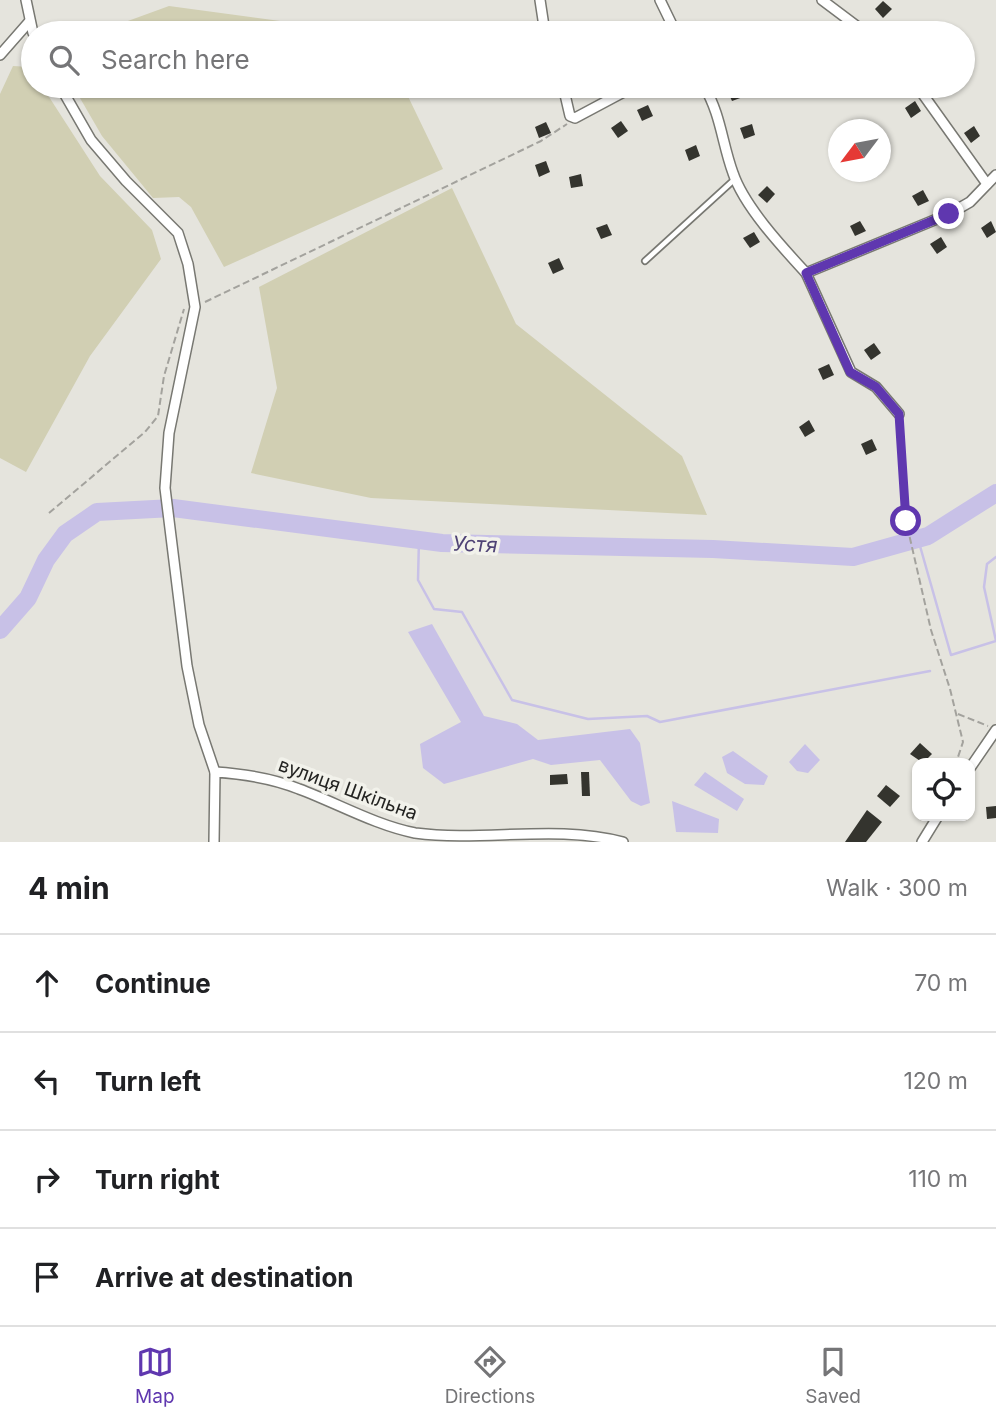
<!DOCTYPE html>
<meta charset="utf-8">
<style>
body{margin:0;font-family:Inter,sans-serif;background:#f2f2f2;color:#202124}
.controls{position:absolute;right:21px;bottom:21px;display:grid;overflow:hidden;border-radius:14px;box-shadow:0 2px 5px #0004}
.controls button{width:63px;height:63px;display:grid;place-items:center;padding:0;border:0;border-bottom:2px solid #e0e0e0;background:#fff;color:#202124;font:35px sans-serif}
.compass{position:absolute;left:828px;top:119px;width:63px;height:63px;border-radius:50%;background:#fff;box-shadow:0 2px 5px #0004;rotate:238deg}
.stop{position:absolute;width:21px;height:21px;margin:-16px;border:5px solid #5f37af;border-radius:50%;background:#fff}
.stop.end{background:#5f37af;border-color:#fff;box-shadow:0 2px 7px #0008}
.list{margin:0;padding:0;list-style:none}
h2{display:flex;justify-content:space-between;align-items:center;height:91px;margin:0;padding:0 28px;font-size:30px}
h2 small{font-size:23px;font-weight:400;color:#757577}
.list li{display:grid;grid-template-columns:46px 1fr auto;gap:21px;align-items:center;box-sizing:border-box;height:98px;padding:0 28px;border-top:2px solid #e0e0e0}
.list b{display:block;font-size:26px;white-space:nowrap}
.list em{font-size:23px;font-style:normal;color:#757577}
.icon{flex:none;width:38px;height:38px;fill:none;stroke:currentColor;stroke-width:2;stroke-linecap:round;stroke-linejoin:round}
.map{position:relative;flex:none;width:996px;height:842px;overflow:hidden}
.search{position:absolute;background:#fff;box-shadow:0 2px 5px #0004;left:21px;right:21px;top:21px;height:77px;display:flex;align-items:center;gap:18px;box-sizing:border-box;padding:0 24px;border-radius:38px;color:#757577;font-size:26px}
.sheet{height:483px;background:#fff}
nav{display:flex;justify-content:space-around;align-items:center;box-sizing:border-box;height:98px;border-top:2px solid #e0e0e0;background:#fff;font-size:19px;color:#757577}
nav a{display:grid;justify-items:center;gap:4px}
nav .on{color:#5f37af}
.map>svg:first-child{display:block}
.green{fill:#d1cfb3}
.water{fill:#c8c1e7}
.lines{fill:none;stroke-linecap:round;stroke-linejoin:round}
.stream{stroke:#c8c1e7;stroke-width:2.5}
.river{stroke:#c8c1e7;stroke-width:18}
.building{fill:#34342e}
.service-casing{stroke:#787872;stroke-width:8}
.minor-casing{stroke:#787872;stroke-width:12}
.path{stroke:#a3a29d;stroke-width:2;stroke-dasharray:7 3.5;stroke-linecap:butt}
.service{stroke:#fff;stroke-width:4.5}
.minor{stroke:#fff;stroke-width:9}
.route{stroke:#5f37af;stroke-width:9}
.labels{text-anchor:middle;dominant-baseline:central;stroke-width:7;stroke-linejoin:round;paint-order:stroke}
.street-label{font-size:19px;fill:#242422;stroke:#f2f2eb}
.water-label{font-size:21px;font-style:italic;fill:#4e4275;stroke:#f2f2eb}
</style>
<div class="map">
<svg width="996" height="842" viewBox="0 0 996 842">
<rect width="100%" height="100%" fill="#e5e4dd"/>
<g class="green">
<polygon points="169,6 370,33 95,33"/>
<polygon points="13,66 30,67 33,73 33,86 42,86 100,176 152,230 161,259 90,356 26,472 0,458 0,94"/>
<polygon points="73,86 403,86 443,169 224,267 191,207 179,197 153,198 102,136"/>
<polygon points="452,188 516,324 682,456 707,515 371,498 251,473 277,388 259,287"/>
</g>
<g class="water">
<polygon points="432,624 484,716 517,724 538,740 630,729 640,743 650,803 641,806 631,801 600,760 551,765 533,759 444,784 423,768 420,744 461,722 408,632"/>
<polygon points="805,744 820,760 808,773 797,771 789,762"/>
<polygon points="733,751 768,776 764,785 745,784 727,773 722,757"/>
<polygon points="705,772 744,799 737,811 694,785"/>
<polygon points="672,801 719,819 718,833 676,832"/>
</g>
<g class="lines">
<g class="stream">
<polyline points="419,539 418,580 434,609 462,612 512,700 588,719 647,716 660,722 930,671"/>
<polyline points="918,539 951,655 996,641 984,587 987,564 996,557"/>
</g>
<polyline class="river" points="0,630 28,598 46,560 65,534 97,512 173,508 442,543 713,549 853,557 928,536 996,493"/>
</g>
<g class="building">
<polygon points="883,1 892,9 883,18 875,9"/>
<polygon points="739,86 743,97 732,101 727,90"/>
<polygon points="915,101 921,111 911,118 905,108"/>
<polygon points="648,105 653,116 642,121 637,110"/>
<polygon points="621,121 628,131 618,138 611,128"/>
<polygon points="546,122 551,133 539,138 535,127"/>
<polygon points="752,124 755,135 744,139 740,128"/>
<polygon points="974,126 980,136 971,143 964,133"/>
<polygon points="696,145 700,156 689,161 685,150"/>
<polygon points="546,161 550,172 539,177 535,165"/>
<polygon points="581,174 583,186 571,188 569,177"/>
<polygon points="767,186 775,194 767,203 758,195"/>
<polygon points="923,190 929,201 918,206 912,196"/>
<polygon points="860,221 866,231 855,236 850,226"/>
<polygon points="991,221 996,232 987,238 981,228"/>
<polygon points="607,224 612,235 601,239 596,228"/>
<polygon points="754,232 760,242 750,248 743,238"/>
<polygon points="941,237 947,247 937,254 930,244"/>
<polygon points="559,258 564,269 553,274 548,263"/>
<polygon points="874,343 881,353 871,360 864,350"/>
<polygon points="829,364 834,375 823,380 818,369"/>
<polygon points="809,420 815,431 805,437 799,427"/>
<polygon points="872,439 877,450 866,455 861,444"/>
<polygon points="920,743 932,754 923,763 910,754"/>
<polygon points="581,772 589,772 590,796 582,796"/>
<polygon points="567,774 568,784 550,785 550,775"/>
<polygon points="886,785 900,796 890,807 877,796"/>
<polygon points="996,806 996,818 987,819 986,807"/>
<polygon points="867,810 882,822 866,842 845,842"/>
</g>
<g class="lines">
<defs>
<polyline id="service" points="645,261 735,179"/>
<g id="minor">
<polyline points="26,0 33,33"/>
<polyline points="540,0 545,33"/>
<polyline points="660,0 676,33"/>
<polyline points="822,0 866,33"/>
<polyline points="0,55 29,22"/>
<polyline points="60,86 91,140 126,181 178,233 188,264 195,307 169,433 165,488 187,666 199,725 215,772"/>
<polyline points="563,86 570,116 575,118 635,86"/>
<path d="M704 86C721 115 722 143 733 173 744 206 782 247 806 273L949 214 970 202 996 175"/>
<polyline points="917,86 987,184"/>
<polyline points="806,273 851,372 876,387 899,414"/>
<polyline points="970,768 996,730"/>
<path d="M214 842 215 772C245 774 272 778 299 789 337 803 375 825 415 833 484 842 555 824 623 842"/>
<polyline points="922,842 938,816"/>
</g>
</defs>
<use href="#service" class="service-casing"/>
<use href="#minor" class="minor-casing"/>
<g class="path">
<polyline points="205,302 541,141 567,124"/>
<polyline points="900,422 906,521 931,630 950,689 963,742 956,763"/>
<polyline points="49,513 145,432 158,416 164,376 184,309"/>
<polyline points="958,714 988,726"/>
</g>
<use href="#service" class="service"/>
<use href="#minor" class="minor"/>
</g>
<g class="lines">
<polyline class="route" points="906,521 899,414 876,387 850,372 806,273 949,214"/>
</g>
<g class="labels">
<g class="street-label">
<text transform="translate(348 789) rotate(20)">вулиця Шкільна</text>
</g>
<g class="water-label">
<text transform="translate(475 544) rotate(2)">Устя</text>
</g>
</g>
</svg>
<div class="controls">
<button><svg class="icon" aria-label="locate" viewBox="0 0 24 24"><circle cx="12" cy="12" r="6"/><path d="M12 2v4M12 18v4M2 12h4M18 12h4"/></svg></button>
</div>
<svg class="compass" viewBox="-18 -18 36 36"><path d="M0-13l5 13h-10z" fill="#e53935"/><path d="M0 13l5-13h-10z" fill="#757577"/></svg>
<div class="stop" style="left:906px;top:521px"></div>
<div class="stop end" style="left:949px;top:214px"></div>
<div class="search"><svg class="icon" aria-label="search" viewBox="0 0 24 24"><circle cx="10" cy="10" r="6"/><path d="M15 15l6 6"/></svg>Search here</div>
</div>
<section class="sheet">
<h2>4 min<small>Walk · 300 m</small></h2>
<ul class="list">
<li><svg class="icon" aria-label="ahead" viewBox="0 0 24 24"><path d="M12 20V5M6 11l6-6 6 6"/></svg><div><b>Continue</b></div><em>70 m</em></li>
<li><svg class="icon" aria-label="left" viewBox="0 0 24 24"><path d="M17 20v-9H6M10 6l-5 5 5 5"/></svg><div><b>Turn left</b></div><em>120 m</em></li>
<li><svg class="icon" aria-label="right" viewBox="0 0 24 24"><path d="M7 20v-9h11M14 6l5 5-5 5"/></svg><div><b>Turn right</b></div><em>110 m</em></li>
<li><svg class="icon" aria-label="arrive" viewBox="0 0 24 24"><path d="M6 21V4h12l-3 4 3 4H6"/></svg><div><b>Arrive at destination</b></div></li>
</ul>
</section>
<nav>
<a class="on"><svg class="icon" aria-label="map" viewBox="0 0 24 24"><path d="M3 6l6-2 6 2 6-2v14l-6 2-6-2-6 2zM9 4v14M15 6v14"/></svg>Map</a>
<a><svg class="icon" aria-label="directions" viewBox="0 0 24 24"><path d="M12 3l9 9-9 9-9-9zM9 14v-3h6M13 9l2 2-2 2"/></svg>Directions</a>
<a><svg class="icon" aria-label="saved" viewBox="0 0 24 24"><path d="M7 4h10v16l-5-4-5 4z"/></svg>Saved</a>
</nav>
